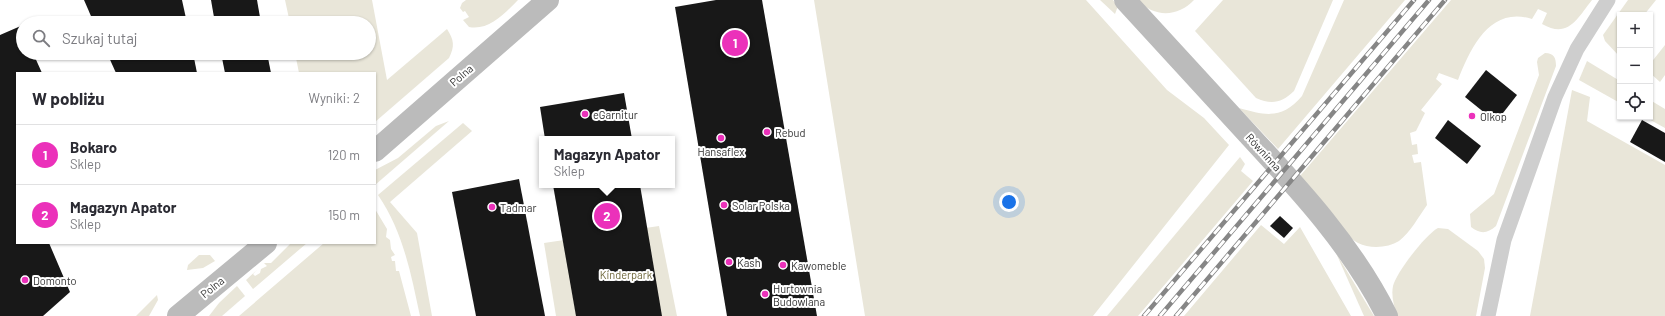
<!DOCTYPE html>
<html lang="pl">
<meta charset="utf-8">
<style>
body{margin:0;font-family:Barlow,sans-serif;background:#f2f2f3;color:#2b2b33}
.controls{position:absolute;right:12px;top:12px;display:grid;overflow:hidden;border-radius:0px;box-shadow:0 1px 3px #0004}
.controls button{width:36px;height:36px;display:grid;place-items:center;padding:0;border:0;border-bottom:1px solid #e1e1e2;background:#fff;color:#2b2b33;font:20px sans-serif}
.you{position:absolute;left:1009px;top:202px;width:14px;height:14px;margin:-10px;border:3px solid #fff;border-radius:50%;background:#1a73e8;box-shadow:0 0 0 6px #1a73e833}
.badge{display:grid;place-items:center;width:26px;height:26px;border-radius:50%;background:#eb31ba;color:#fff;font-size:13px;font-weight:700}
.pin{position:absolute;translate:-50% -50%;border:2px solid #fff;box-shadow:0 1px 4px #0006}
.popup{position:absolute;left:539px;top:136px;width:136px;height:52px;box-sizing:border-box;display:grid;place-content:center;border-radius:0px;background:#fff;filter:drop-shadow(0 1px 3px #0005);font-size:13px;white-space:nowrap;color:#7c7c81}
.popup b{font-size:15px;color:#2b2b33}
.popup::after{content:'';position:absolute;left:50%;top:100%;margin-left:-8px;border:8px solid transparent;border-top-color:#fff}
.list{margin:0;padding:0;list-style:none}
h2{display:flex;justify-content:space-between;align-items:center;height:52px;margin:0;padding:0 16px;font-size:17px}
h2 small{font-size:13px;font-weight:400;color:#7c7c81}
.list li{display:grid;grid-template-columns:26px 1fr auto;gap:12px;align-items:center;box-sizing:border-box;height:60px;padding:0 16px;border-top:1px solid #e1e1e2}
.list b{display:block;font-size:15px;white-space:nowrap}
.list p{margin:0;font-size:13px;white-space:nowrap;color:#7c7c81}
.list em{font-size:13px;font-style:normal;color:#7c7c81}
.icon{flex:none;width:22px;height:22px;fill:none;stroke:currentColor;stroke-width:2;stroke-linecap:round;stroke-linejoin:round}
.map{position:relative;flex:none;width:1665px;height:316px;overflow:hidden}
.search{position:absolute;background:#fff;box-shadow:0 1px 3px #0004;left:16px;top:16px;width:360px;height:44px;display:flex;align-items:center;gap:10px;box-sizing:border-box;padding:0 14px;border-radius:22px;color:#7c7c81;font-size:15px}
.panel{position:absolute;background:#fff;box-shadow:0 1px 3px #0004;left:16px;top:72px;width:360px;height:172px;border-radius:0px}
.map>svg:first-child{display:block}
.green{fill:#e9e6d9}
.building{fill:#181818}
.lines{fill:none;stroke-linecap:round;stroke-linejoin:round}
.street{stroke:#cecece;stroke-width:15}
.secondary{stroke:#bbb;stroke-width:22}
.rail-casing{stroke:#868686;stroke-width:4.5}
.rail{stroke:#fff;stroke-width:3;stroke-dasharray:9;stroke-linecap:butt}
.poi-dot{fill:#eb31ba;stroke:#fff;stroke-width:1.5}
.labels{text-anchor:middle;dominant-baseline:central;stroke-width:4;stroke-linejoin:round;paint-order:stroke}
.street-label{font-size:11px;fill:#313131;stroke:#fff}
.poi-label{font-size:11px;fill:#313131;stroke:#fff;text-anchor:start}
.park-label{font-size:11px;fill:#70693c;stroke:#fff}
</style>
<div class="map">
<svg width="1665" height="316" viewBox="0 0 1665 316">
<rect width="100%" height="100%" fill="#fff"/>
<g class="green">
<path d="M285 0H372L387 80 447 29C454 40 455 46 449 58L375 122V73H299L295 53H369V23H290Z"/>
<path d="M466 0H518C505 13 489 31 469 27L463 20 469 17 465 11 463 12 460 8 462 3Z"/>
<polygon points="814,0 1086,0 1167,90 1204,118 1229,145 1093,316 865,316"/>
<polygon points="1100,0 1113,0 1118,6 1115,14"/>
<path d="M1138 0H1194C1178 17 1154 18 1138 0Z"/>
<path d="M1223 0H1333L1294 91C1282 103 1271 105 1256 98L1195 31Z"/>
<path d="M1344 0H1405L1278 149 1239 108C1267 116 1282 119 1302 96Z"/>
<path d="M1451 0H1592C1577 19 1568 39 1542 24L1547 13 1538 9 1532 19C1490 6 1471 47 1458 80L1439 73 1436 79 1442 84 1421 110 1425 113 1416 131 1410 133 1412 145 1417 144 1418 154 1412 155 1414 163 1421 162 1427 205C1419 216 1410 233 1399 241 1388 248 1370 249 1358 243 1344 236 1312 191 1300 176Z"/>
<polygon points="1628,0 1656,0 1644,15 1620,15 1620,57 1605,41 1603,35"/>
<polygon points="1665,45 1665,75 1660,82 1650,73 1650,64"/>
<path d="M1545 53C1554 53 1556 58 1556 66L1496 226C1487 234 1480 234 1471 227L1470 214 1494 194 1539 75 1537 62 1538 58Z"/>
<polygon points="1587,61 1620,81 1620,103 1579,80"/>
<polygon points="1572,90 1590,97 1587,121 1665,165 1665,316 1530,316"/>
<polygon points="1650,100 1665,109 1665,128 1645,117 1650,117"/>
<polygon points="449,121 375,185 375,170 398,158 436,126"/>
<path d="M463 123 472 131 390 202 417 233 432 316H420C411 274 403 231 378 195Z"/>
<polygon points="1240,157 1245,164 1241,171 1253,181 1138,316 1107,316"/>
<polygon points="375,209 387,229 386,237 390,240 391,249 395,255 391,257 392,261 395,261 396,271 399,271 411,316 239,316 324,243 375,243"/>
<polygon points="1261,225 1284,244 1300,227 1351,316 1184,316"/>
<polygon points="659,226 677,316 556,316 544,243"/>
<path d="M1438 228 1448 229 1478 251 1484 259 1485 268 1476 316H1397C1394 306 1391 296 1393 286 1396 273 1426 234 1438 228Z"/>
<polygon points="291,243 307,243 253,289 246,280 258,269 253,274 255,276 260,273 261,269 267,266 264,263 271,263"/>
<polygon points="1336,253 1374,316 1364,316"/>
<polygon points="199,255 210,255 215,261 203,268 187,270 188,265"/>
<polygon points="237,286 245,296 222,316 209,316 219,303"/>
<polygon points="157,295 158,300 149,316 136,316"/>
</g>
<g class="building">
<polygon points="84,0 182,0 187,23 94,23"/>
<polygon points="211,0 257,0 261,23 215,23"/>
<polygon points="716,0 762,0 817,316 727,316 675,7"/>
<polygon points="23,25 23,53 33,53 42,73 17,73 17,243 49,243 70,292 43,316 0,316 0,35"/>
<polygon points="107,53 193,53 197,73 116,73"/>
<polygon points="221,53 267,53 271,73 225,73"/>
<polygon points="1486,70 1517,95 1496,122 1465,97"/>
<polygon points="624,93 632,139 545,139 540,107"/>
<polygon points="1448,120 1481,146 1467,164 1435,138"/>
<polygon points="1642,120 1665,133 1665,162 1630,142"/>
<polygon points="519,179 545,316 476,316 452,192"/>
<polygon points="553,185 640,185 662,316 576,316"/>
<polygon points="1280,216 1293,228 1284,238 1270,226"/>
</g>
<g class="lines">
<polyline class="street" points="1488,316 1504,240 1555,97 1577,49 1608,0"/>
<g class="secondary">
<path d="M1125 0C1166 45 1207 89 1248 134 1299 189 1353 247 1387 316"/>
<polyline points="375,151 548,0"/>
<polyline points="178,316 266,243"/>
</g>
<defs>
<g id="rail">
<polyline points="1144,316 1414,0"/>
<polyline points="1160,316 1429,0"/>
<polyline points="1176,316 1445,0"/>
</g>
</defs>
<use href="#rail" class="rail-casing"/>
<use href="#rail" class="rail"/>
</g>
<g class="poi-dot">
<circle cx="585" cy="114" r="4"/>
<circle cx="1472" cy="116" r="4"/>
<circle cx="767" cy="132" r="4"/>
<circle cx="721" cy="138" r="4"/>
<circle cx="724" cy="205" r="4"/>
<circle cx="492" cy="207" r="4"/>
<circle cx="729" cy="262" r="4"/>
<circle cx="783" cy="265" r="4"/>
<circle cx="25" cy="280" r="4"/>
<circle cx="765" cy="294" r="4"/>
</g>
<g class="labels">
<g class="street-label">
<text transform="translate(461 75) rotate(-41)">Polna</text>
<text transform="translate(1264 152) rotate(48)">Równinna</text>
<text transform="translate(212 287) rotate(-39)">Polna</text>
</g>
<g class="poi-label">
<text x="593" y="114">eGarnitur</text>
<text x="1480" y="116">Olkop</text>
<text x="775" y="132">Rebud</text>
<text x="721" y="151" text-anchor="middle">Hansaflex</text>
<text x="732" y="205">Solar Polska</text>
<text x="500" y="207">Tadmar</text>
<text x="737" y="262">Kash</text>
<text x="791" y="265">Kawomeble</text>
<text x="33" y="280">Domonto</text>
<text x="773" y="288">Hurtownia<tspan x="773" dy="13">Budowlana</tspan></text>
</g>
<g class="park-label">
<text x="626" y="274">Kinderpark</text>
</g>
</g>
</svg>
<div class="controls">
<button>+</button>
<button>−</button>
<button><svg class="icon" aria-label="locate" viewBox="0 0 24 24"><circle cx="12" cy="12" r="6"/><path d="M12 2v4M12 18v4M2 12h4M18 12h4"/></svg></button>
</div>
<div class="you"></div>
<div class="pin badge" style="left:735px;top:43px">1</div>
<div class="pin badge" style="left:607px;top:216px">2</div>
<div class="popup"><b>Magazyn Apator</b>Sklep</div>
<div class="search"><svg class="icon" aria-label="search" viewBox="0 0 24 24"><circle cx="10" cy="10" r="6"/><path d="M15 15l6 6"/></svg>Szukaj tutaj</div>
<section class="panel">
<h2>W pobliżu<small>Wyniki: 2</small></h2>
<ul class="list">
<li><span class="badge">1</span><div><b>Bokaro</b><p>Sklep</p></div><em>120 m</em></li>
<li><span class="badge">2</span><div><b>Magazyn Apator</b><p>Sklep</p></div><em>150 m</em></li>
</ul>
</section>
</div>
